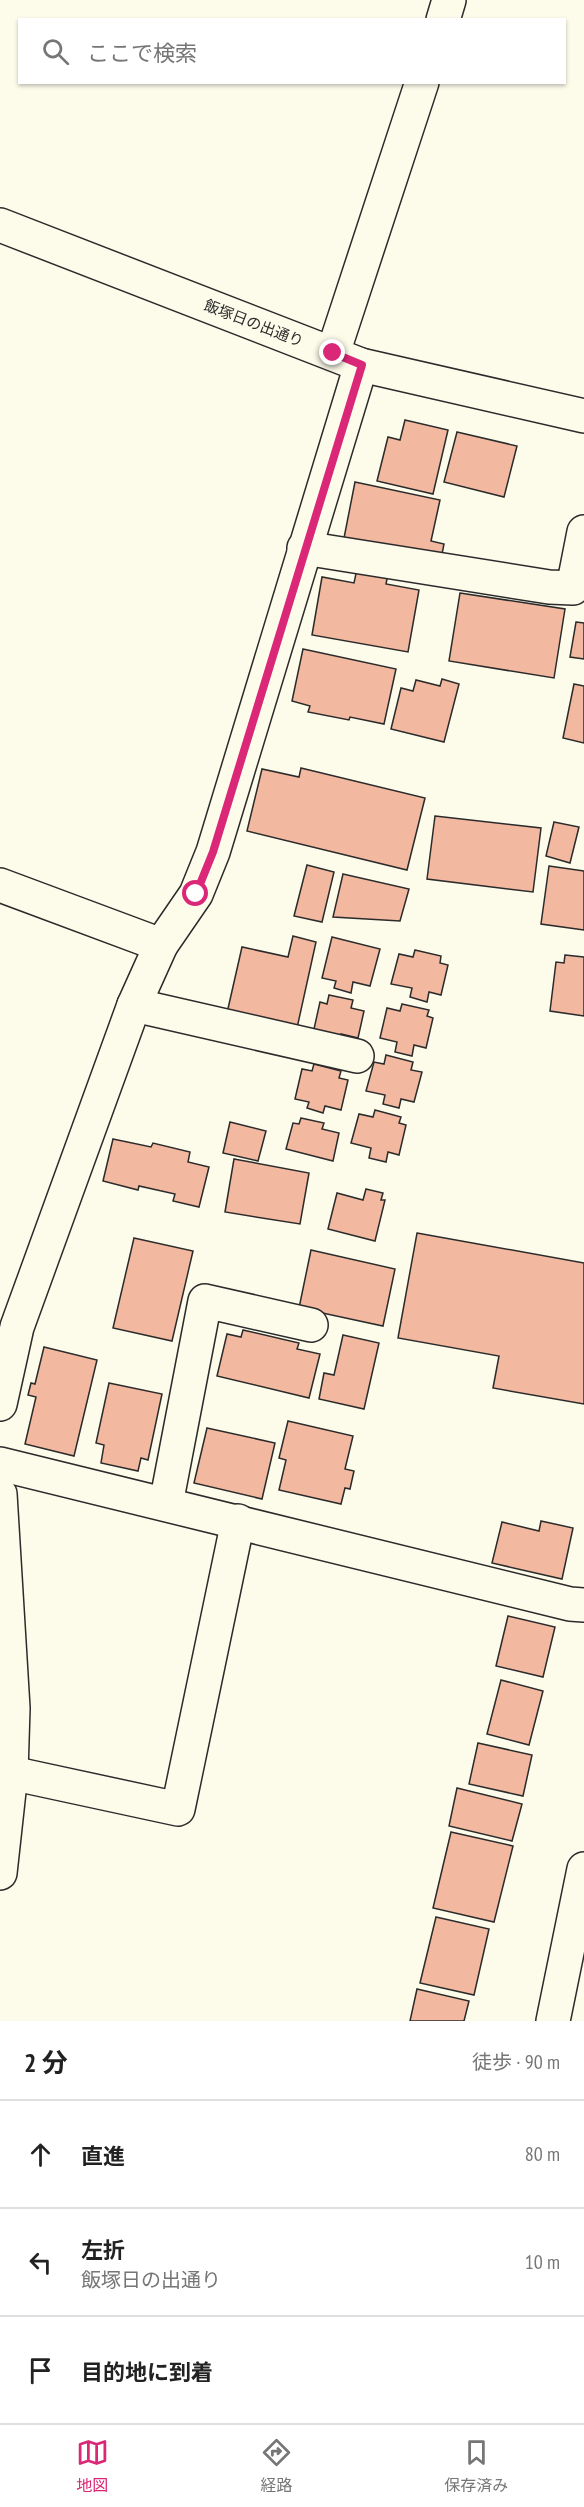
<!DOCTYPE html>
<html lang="ja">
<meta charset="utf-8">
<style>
body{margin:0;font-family:"PT Sans Narrow","Noto Sans JP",sans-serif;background:#f2f2f2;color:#222}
.stop{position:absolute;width:18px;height:18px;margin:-14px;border:4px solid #db2777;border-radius:50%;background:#fff}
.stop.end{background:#db2777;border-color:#fff;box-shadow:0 2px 6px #0008}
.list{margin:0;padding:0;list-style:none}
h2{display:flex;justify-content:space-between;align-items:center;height:78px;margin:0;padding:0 24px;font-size:26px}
h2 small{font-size:20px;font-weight:400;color:#767676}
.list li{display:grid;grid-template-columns:39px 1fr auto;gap:18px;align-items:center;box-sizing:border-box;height:108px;padding:0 24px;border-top:2px solid #e0e0e0}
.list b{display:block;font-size:22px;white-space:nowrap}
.list p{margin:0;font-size:20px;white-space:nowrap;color:#767676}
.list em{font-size:20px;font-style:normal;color:#767676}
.icon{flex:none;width:33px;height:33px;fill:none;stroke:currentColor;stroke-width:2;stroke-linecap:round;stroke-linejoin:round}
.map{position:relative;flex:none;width:584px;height:2021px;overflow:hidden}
.search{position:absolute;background:#fff;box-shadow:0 2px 4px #0004;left:18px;right:18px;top:18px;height:66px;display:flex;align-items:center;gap:15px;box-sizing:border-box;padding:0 21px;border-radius:0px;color:#767676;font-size:22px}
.sheet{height:402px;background:#fff}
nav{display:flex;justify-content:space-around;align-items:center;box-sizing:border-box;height:84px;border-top:2px solid #e0e0e0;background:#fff;font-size:16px;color:#767676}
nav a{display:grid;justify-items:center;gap:3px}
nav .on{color:#db2777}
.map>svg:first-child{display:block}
.building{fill:#f2b8a0;stroke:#2b2b2b;stroke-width:1.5}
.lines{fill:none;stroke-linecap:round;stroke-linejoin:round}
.minor-casing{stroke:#2b2b2b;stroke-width:36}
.tertiary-casing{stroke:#2b2b2b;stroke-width:36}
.primary-casing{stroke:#2b2b2b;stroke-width:36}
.minor{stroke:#fdfbea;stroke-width:33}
.tertiary{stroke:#fdfbea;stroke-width:33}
.primary{stroke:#fdfbea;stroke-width:33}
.route{stroke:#db2777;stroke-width:8}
.labels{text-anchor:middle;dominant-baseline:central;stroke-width:4.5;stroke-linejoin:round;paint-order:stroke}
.street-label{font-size:15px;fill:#2b2b2b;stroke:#fdfbea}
</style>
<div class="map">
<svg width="584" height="2021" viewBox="0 0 584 2021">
<rect width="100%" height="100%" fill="#fdfbea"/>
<g class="building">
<polygon points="405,420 448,430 433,494 377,481 388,437 400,440"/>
<polygon points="457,432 517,446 504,497 444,482"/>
<polygon points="355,482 440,500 431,541 444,544 441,559 344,538"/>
<polygon points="357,569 388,574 386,584 419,590 408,652 312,635 322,577 354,583"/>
<polygon points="460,593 565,609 554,678 449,661"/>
<polygon points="576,622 584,623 584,659 570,657"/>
<polygon points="303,649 396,669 384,724 350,717 349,720 308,712 310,706 292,701"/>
<polygon points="442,679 459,684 444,742 391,729 401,688 413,691 416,680 440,686"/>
<polygon points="574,684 584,686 584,743 563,738"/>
<polygon points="301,768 425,798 407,870 247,831 262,769 299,777"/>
<polygon points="435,816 541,828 533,892 427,879"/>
<polygon points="554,822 579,827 570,863 546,856"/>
<polygon points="307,865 334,872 322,922 294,916"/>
<polygon points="549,866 584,871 584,930 541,924"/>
<polygon points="343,874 409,889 400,921 333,917"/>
<polygon points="293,936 316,942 297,1028 227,1013 242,947 288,957"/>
<polygon points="332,937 380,949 370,986 353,982 351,993 334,988 336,981 322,978"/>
<polygon points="415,950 441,956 440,963 448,965 441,995 429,992 427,1002 410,997 412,988 391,984 399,954 413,957"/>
<polygon points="565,955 584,957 584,1016 550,1011 556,962 564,963"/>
<polygon points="329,995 353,1000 351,1008 364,1011 358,1038 341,1034 340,1039 314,1029 320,1002 327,1004"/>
<polygon points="402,1004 429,1010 427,1016 433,1018 426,1048 414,1045 412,1056 395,1052 397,1042 380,1038 387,1008 400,1011"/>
<polygon points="386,1055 413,1062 411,1070 422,1072 414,1102 401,1099 399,1108 383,1104 385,1095 366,1091 374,1062 384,1064"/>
<polygon points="314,1064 341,1071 339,1078 348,1080 341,1110 325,1106 323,1113 307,1108 309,1102 295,1099 302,1069 312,1071"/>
<polygon points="375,1110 401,1117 399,1123 406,1125 399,1155 388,1152 386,1162 369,1158 371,1148 351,1143 359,1114 373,1117"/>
<polygon points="301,1118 324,1123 322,1129 339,1133 333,1161 286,1149 293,1123 299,1124"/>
<polygon points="230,1122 266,1131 258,1161 223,1153"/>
<polygon points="113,1139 151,1147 153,1143 190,1152 188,1162 209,1167 199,1207 173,1201 175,1194 139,1186 138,1190 103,1181"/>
<polygon points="234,1159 309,1173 300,1224 225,1212"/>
<polygon points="366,1189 383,1193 381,1200 385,1200 375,1241 328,1229 337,1193 363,1200"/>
<polygon points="417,1233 584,1263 584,1404 493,1388 499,1356 398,1338"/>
<polygon points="134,1238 193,1251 172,1341 113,1328"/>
<polygon points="311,1250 395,1269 383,1326 299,1308"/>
<polygon points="243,1330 299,1343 297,1349 320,1354 309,1398 217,1376 227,1334 241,1337"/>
<polygon points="343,1335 379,1343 364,1409 319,1399 324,1373 334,1375"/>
<polygon points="44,1347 97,1360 74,1456 25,1444 36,1397 28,1395 31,1383 35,1384"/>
<polygon points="109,1383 162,1394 148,1460 141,1458 138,1471 101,1463 104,1445 96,1443"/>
<polygon points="288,1421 353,1436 345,1469 354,1471 350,1489 345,1488 341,1504 279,1490 286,1460 279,1458"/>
<polygon points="207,1428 275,1443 262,1499 194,1483"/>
<polygon points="541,1521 573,1528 562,1579 492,1563 502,1522 539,1531"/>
<polygon points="508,1616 555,1627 543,1677 496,1666"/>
<polygon points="501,1680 543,1691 529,1745 487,1734"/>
<polygon points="478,1743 532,1755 523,1796 469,1784"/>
<polygon points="457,1788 522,1804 512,1841 449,1826"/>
<polygon points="451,1832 513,1846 494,1922 433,1908"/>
<polygon points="436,1917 489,1929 474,1995 420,1983"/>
<polygon points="417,1989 469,2001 464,2021 410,2021"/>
</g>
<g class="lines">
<defs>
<g id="minor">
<polyline points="443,20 449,0"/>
<polyline points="333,353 422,82"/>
<polyline points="304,548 549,587 573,588 584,532"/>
<polyline points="0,885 161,945"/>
<polyline points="134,1005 357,1056"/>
<polyline points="0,1404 17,1327 134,1005 161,945 196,894 213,852 361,365"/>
<polyline points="0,1464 570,1604 584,1605"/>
<polyline points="0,1494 13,1708 11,1773 0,1873"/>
<polyline points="166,1504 205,1301 311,1325"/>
<polyline points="11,1773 178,1809 238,1521"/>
</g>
<polyline id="tertiary" points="0,225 361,365 584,416"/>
<polyline id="primary" points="553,2021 584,1869"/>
</defs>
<use href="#minor" class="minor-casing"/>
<use href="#tertiary" class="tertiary-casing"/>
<use href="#primary" class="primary-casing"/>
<use href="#minor" class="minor"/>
<use href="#tertiary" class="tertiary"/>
<use href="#primary" class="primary"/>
</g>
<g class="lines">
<polyline class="route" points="196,894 213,852 362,365 333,353"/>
</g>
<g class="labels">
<g class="street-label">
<text transform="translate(254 323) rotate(21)">飯塚日の出通り</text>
</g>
</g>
</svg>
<div class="stop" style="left:196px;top:894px"></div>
<div class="stop end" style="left:333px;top:353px"></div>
<div class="search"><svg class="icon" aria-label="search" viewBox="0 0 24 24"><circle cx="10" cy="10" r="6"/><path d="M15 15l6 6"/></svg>ここで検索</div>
</div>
<section class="sheet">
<h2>2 分<small>徒歩 · 90 m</small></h2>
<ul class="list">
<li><svg class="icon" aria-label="ahead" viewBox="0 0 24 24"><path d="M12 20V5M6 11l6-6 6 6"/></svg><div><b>直進</b></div><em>80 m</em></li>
<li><svg class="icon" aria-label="left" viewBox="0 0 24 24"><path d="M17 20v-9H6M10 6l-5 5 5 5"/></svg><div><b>左折</b><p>飯塚日の出通り</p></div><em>10 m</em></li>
<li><svg class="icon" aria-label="arrive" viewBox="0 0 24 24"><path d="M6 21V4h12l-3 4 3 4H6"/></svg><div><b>目的地に到着</b></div></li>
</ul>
</section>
<nav>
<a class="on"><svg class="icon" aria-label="map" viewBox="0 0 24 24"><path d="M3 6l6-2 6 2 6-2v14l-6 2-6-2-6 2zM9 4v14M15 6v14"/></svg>地図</a>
<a><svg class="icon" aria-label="directions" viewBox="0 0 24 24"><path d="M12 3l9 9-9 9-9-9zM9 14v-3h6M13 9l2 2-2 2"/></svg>経路</a>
<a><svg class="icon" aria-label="saved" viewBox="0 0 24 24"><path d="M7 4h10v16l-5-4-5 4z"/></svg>保存済み</a>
</nav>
